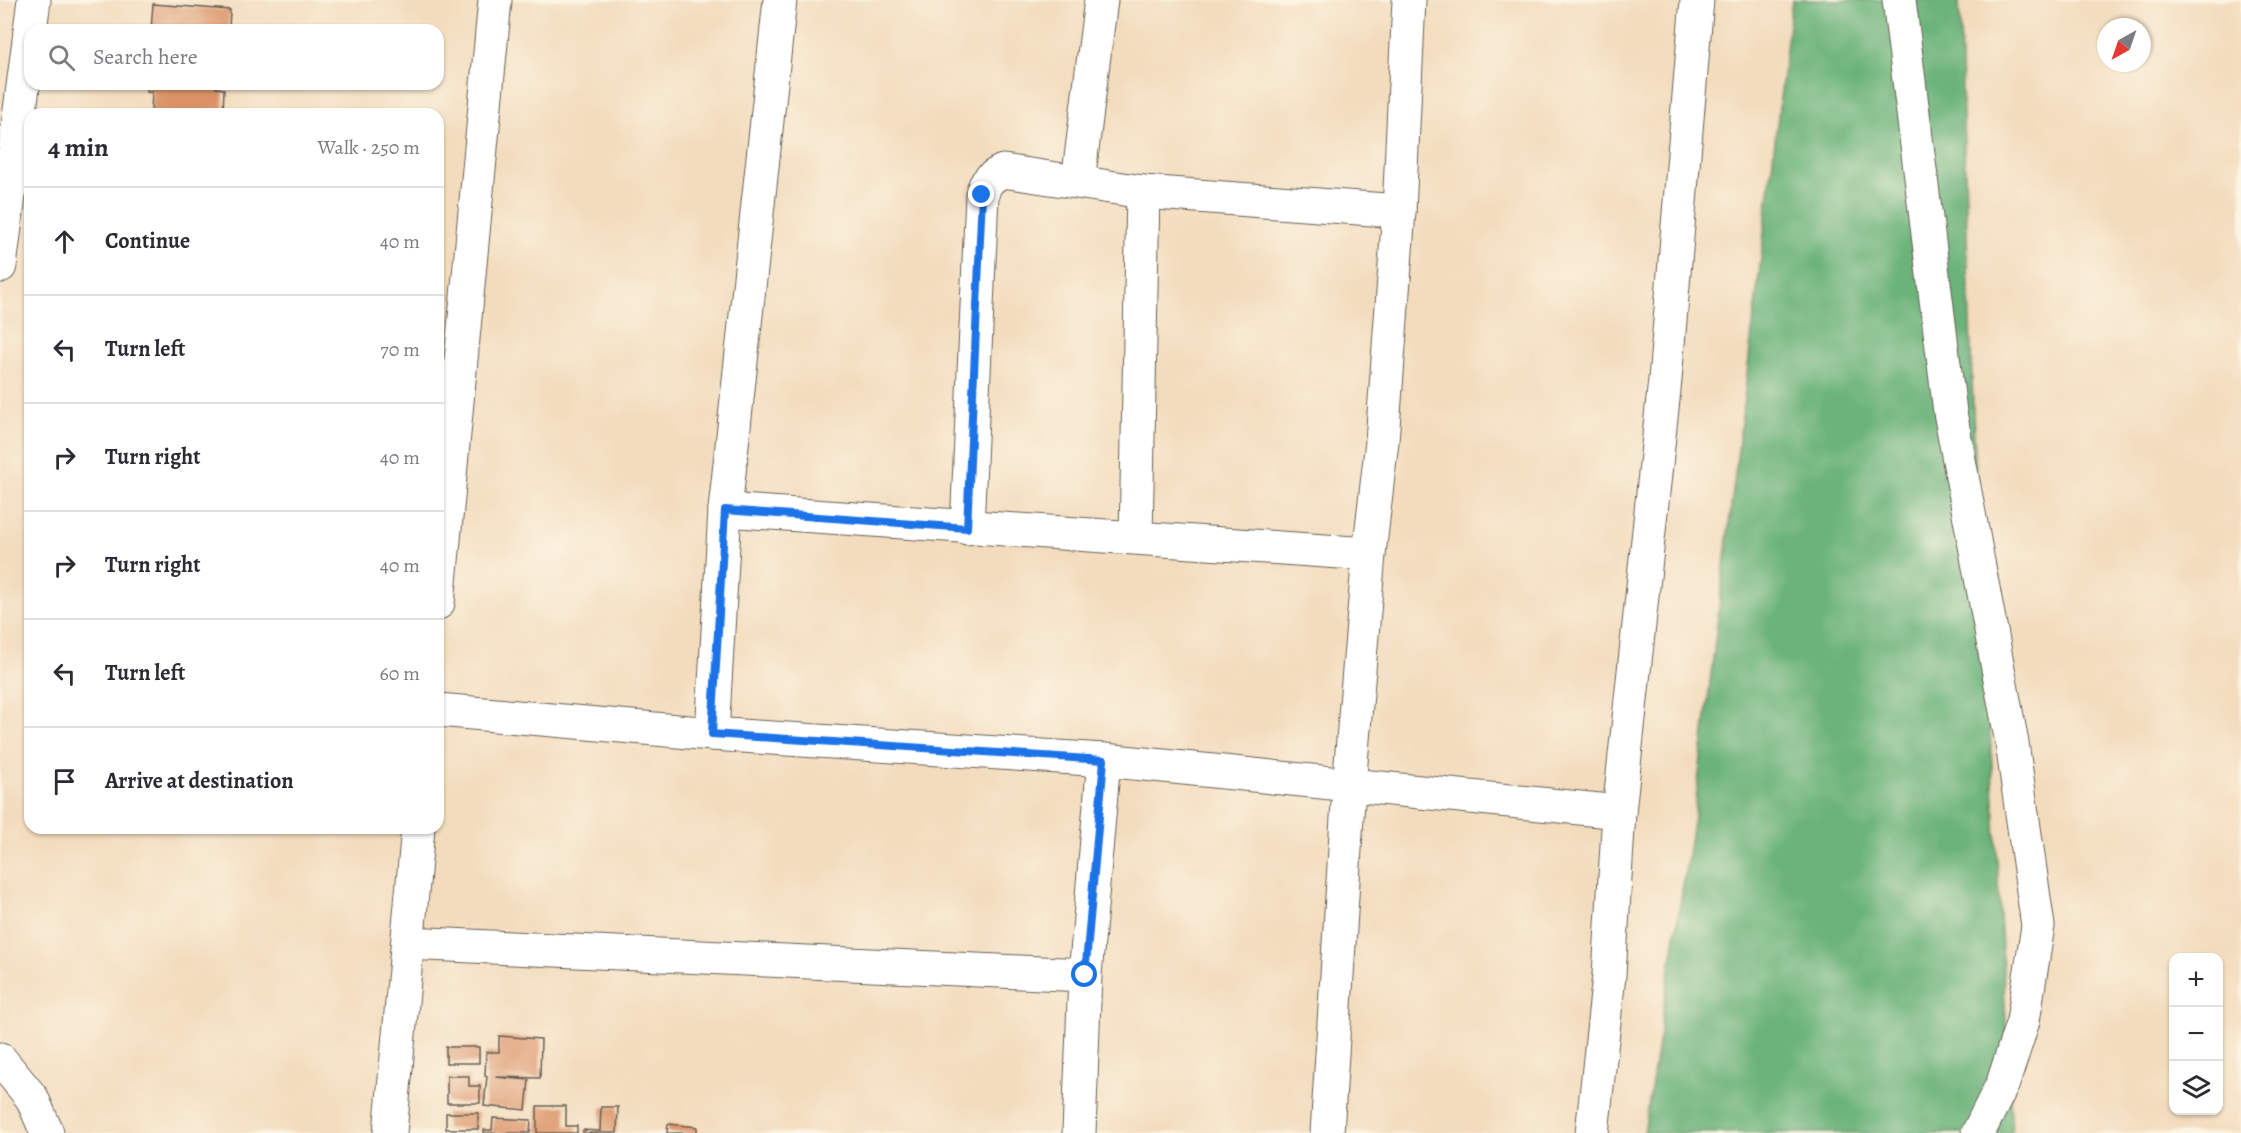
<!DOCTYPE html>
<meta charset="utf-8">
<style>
body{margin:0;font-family:Alegreya,serif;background:#f2f2f3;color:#2b2b33}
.controls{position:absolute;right:18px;bottom:18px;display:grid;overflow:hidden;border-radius:12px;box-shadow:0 2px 4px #0004}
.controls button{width:54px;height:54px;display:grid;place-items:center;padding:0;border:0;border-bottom:2px solid #e1e1e2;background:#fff;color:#2b2b33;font:30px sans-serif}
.compass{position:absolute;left:2097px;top:18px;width:54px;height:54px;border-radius:50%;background:#fff;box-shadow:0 2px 4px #0004;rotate:220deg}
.stop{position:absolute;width:18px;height:18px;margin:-14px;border:4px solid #1a73e8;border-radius:50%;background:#fff}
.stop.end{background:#1a73e8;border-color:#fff;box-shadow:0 2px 6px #0008}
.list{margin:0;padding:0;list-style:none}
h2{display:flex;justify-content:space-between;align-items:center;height:78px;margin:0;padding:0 24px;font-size:26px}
h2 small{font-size:20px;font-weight:400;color:#7c7c81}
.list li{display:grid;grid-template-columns:39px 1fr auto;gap:18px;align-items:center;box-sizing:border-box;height:108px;padding:0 24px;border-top:2px solid #e1e1e2}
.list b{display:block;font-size:22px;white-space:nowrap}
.list em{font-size:20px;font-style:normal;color:#7c7c81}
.icon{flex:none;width:33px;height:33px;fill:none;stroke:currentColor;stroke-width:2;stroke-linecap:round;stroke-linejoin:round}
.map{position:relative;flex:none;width:2241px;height:1133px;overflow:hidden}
.search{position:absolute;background:#fff;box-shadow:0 2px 4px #0004;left:24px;top:24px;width:420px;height:66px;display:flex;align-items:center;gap:15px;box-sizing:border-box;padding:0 21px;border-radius:18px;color:#7c7c81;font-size:22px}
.panel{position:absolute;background:#fff;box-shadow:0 2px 4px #0004;left:24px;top:108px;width:420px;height:726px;border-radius:18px}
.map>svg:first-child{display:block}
.forest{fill:#6cb37a;stroke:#44684b;stroke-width:1.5}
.building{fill:#db9366}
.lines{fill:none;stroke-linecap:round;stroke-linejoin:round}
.minor-casing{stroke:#675f54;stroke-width:35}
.minor{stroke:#fff;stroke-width:33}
.route{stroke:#1a73e8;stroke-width:8}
</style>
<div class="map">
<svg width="2241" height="1133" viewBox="0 0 2241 1133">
<rect width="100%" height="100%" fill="#fcf5e5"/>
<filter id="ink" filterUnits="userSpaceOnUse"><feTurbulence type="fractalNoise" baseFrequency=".0167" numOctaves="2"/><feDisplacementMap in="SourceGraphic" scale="12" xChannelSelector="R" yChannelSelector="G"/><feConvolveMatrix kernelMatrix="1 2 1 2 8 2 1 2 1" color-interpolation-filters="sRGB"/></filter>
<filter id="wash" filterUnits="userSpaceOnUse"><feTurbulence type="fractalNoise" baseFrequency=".008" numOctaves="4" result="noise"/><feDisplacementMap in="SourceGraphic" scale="24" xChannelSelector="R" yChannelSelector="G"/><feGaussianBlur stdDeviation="1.35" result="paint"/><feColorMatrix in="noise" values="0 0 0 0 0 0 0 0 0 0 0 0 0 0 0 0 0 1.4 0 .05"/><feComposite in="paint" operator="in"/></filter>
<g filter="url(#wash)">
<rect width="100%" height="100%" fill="#f3dcbd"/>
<polygon class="forest" points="1792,0 1959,0 1974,437 2012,1133 1644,1133 1694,816"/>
<g id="blocks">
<g class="building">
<polygon points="153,4 230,10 229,30 151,30"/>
<polygon points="148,84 216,84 216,88 224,89 223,114 151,114 152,92 147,92"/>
<polygon points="499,1036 541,1039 540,1078 495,1077 529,1080 526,1110 484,1106 487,1076 485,1076 486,1052 499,1052"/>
<rect x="446" y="1047" width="33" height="16"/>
<polygon points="447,1076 469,1076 469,1086 480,1086 480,1103 447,1103"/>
<polygon points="537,1106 566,1106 566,1126 577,1126 577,1133 537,1133"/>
<polygon points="601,1107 618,1107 617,1133 583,1133 583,1130 600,1131"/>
<rect x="446" y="1113" width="32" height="16"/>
<polygon points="493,1118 531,1120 530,1133 484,1133 484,1130 492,1130"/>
<polygon points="668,1124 697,1127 697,1133 667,1133"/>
</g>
</g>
</g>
<g filter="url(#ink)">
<use href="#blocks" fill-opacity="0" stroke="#675f54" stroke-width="1.5"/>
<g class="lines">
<defs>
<g id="minor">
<polyline points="1899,0 1950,412 2012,743 2038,926 2023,1021 2003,1083 1978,1133"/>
<polyline points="30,30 34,0"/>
<polyline points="1078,181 1101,0"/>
<polyline points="0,266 30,32"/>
<polyline points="725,510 1369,554"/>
<path d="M967 528 982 195C985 181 991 177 1003 171L1143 192 1399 211"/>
<polyline points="1136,537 1143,192"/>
<polyline points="438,603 495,0"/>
<polyline points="438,710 712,734 1104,760 1619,812"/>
<polyline points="712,734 725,510 780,0"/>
<polyline points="408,943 1085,975"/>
<polyline points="0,1059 32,1098 47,1133"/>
<polyline points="390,1133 418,828"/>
<polyline points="1079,1133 1085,975 1104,760"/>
<polyline points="1327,1133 1349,786 1369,554 1382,441 1399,211 1409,0"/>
<polyline points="1592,1133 1609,975 1619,812 1665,380 1697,0"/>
</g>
</defs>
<use href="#minor" class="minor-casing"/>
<use href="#minor" class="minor"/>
</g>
</g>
<g class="lines" filter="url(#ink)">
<polyline class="route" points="982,195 967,528 725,510 712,734 1104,760 1085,975"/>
</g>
</svg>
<div class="controls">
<button>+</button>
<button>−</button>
<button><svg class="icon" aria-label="layers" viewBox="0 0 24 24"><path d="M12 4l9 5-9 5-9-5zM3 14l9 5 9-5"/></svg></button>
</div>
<svg class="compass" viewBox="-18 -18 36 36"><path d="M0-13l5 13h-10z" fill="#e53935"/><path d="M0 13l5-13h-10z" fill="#7c7c81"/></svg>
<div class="stop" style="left:1085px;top:975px"></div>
<div class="stop end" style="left:982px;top:195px"></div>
<div class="search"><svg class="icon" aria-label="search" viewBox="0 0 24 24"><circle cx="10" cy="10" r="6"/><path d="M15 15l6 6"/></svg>Search here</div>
<section class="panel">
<h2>4 min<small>Walk · 250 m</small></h2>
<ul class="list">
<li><svg class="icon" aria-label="ahead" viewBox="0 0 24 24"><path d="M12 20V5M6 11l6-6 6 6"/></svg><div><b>Continue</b></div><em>40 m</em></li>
<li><svg class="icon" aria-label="left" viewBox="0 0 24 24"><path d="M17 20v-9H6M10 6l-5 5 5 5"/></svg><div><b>Turn left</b></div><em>70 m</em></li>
<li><svg class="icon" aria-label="right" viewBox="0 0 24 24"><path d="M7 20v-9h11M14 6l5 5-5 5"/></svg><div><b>Turn right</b></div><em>40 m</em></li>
<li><svg class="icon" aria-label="right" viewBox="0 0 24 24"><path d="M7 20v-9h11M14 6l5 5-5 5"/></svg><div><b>Turn right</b></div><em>40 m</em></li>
<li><svg class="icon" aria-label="left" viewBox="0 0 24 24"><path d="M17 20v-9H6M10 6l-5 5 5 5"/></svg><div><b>Turn left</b></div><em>60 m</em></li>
<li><svg class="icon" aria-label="arrive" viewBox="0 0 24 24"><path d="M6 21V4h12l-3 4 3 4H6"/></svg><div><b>Arrive at destination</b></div></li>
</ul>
</section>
</div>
